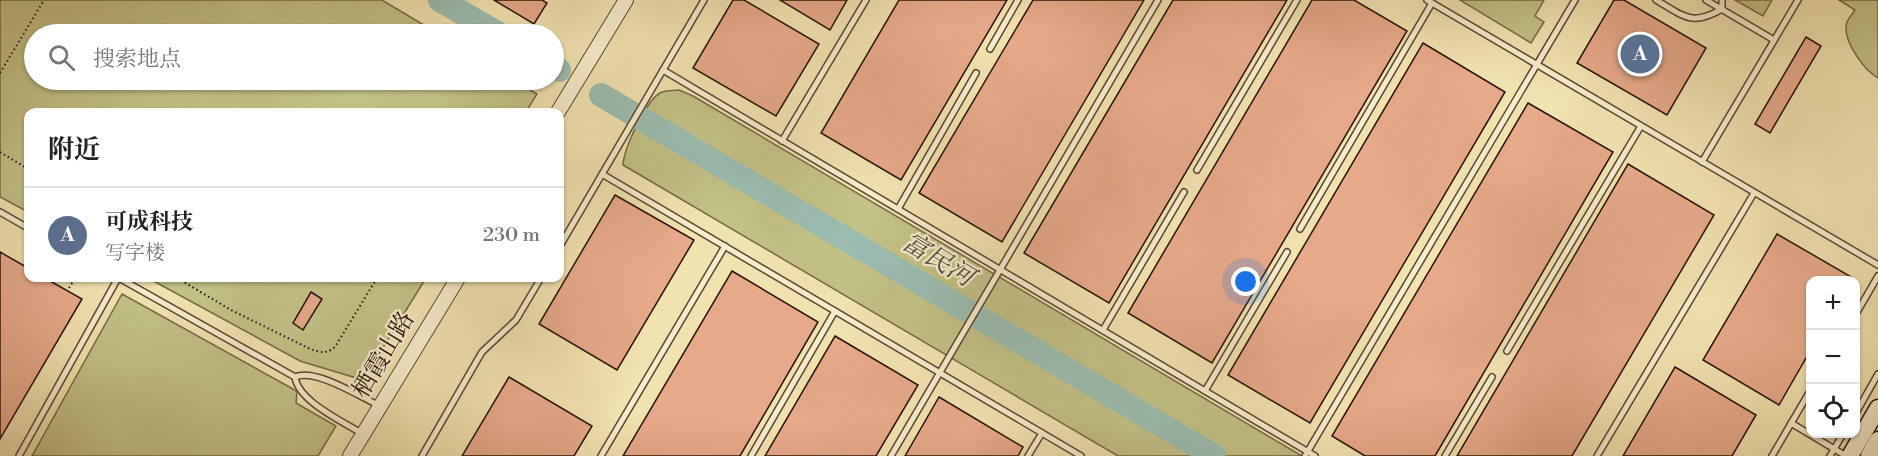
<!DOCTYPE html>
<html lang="zh">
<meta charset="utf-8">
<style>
body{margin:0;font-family:"Libre Bodoni","Noto Serif SC",serif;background:#f2f2f2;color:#222}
.controls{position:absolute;right:18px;bottom:18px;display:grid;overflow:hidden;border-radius:12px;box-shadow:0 2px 4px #0004}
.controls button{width:54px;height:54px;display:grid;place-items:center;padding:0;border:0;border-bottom:2px solid #e0e0e0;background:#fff;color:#222;font:30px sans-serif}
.you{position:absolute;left:1246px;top:282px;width:21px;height:21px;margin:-15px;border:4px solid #fff;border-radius:50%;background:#1a73e8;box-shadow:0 0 0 9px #1a73e833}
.badge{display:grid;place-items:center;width:39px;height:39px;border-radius:50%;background:#2563eb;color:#fff;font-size:20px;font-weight:700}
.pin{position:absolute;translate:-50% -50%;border:3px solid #fff;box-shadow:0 2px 6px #0006}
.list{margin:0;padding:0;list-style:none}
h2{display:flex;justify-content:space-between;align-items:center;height:78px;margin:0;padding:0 24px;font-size:26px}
h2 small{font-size:20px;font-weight:400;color:#767676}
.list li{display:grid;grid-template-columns:39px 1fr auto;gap:18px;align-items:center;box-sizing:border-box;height:96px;padding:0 24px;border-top:2px solid #e0e0e0}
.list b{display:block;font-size:22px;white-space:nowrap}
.list p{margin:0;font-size:20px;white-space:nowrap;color:#767676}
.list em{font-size:20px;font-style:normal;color:#767676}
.icon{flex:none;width:33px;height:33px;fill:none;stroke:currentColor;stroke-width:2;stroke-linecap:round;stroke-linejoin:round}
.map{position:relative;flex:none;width:1878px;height:456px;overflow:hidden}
.search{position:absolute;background:#fff;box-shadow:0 2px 4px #0004;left:24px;top:24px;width:540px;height:66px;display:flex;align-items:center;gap:15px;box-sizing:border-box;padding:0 21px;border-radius:33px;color:#767676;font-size:22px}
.panel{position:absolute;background:#fff;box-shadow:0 2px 4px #0004;left:24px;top:108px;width:540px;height:174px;border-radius:12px}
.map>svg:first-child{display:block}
.green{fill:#c2c186;stroke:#766a46;stroke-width:1.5}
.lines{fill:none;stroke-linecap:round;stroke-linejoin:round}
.river{stroke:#9bbdb1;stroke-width:24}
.building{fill:#e6a98a;stroke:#291207;stroke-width:1.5}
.service-casing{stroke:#5b4631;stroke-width:8}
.tertiary-casing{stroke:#5b4631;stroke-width:16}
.secondary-casing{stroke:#291207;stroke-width:19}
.path{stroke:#291207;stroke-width:2;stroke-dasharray:1.5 3;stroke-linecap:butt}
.service{stroke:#f6edcc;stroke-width:5}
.tertiary{stroke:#f6edcc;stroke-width:14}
.secondary{stroke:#f6edcc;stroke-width:16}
.labels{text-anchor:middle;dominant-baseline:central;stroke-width:4.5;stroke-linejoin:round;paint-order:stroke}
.street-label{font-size:24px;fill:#291207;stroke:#f6edcc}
.water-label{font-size:26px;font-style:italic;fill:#514e42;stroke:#f6edcc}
</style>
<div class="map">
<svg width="1878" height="456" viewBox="0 0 1878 456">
<rect width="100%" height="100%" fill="#f1e3b0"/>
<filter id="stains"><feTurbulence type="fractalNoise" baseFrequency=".00333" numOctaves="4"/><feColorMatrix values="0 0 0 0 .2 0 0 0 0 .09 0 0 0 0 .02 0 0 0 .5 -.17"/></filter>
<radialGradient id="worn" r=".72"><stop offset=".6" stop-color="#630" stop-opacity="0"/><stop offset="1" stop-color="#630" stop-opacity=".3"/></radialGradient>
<g class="green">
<polygon points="0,0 382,0 439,34 34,34 34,80 513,80 537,94 526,112 28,112 28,212 0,197"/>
<polygon points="1460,0 1544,0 1535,16 1544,22 1531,43"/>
<polygon points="1735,0 1772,0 1763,16"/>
<path d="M1839 0H1878V78C1864 70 1841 39 1847 22 1849 18 1852 14 1855 10Z"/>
<path d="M679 90 693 96 1302 456H1118L623 165C624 148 646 101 660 93 666 90 673 91 679 90Z"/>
<polygon points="148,278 426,278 363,380 300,361"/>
<polygon points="122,294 293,389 297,392 296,403 336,426 318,456 32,456"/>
</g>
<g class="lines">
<g class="river">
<polyline points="440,0 499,34"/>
<polyline points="554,67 559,70"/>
<polyline points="601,95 1214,456"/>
</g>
</g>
<g class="building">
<polygon points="494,0 542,0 547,3 534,24"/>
<polygon points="733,0 744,0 819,44 776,116 693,68"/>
<polygon points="780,0 847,0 830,30"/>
<polygon points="899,0 1007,0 901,180 821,133"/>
<polygon points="1033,0 1144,0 1002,242 919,193"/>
<polygon points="1173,0 1287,0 1109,303 1024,253"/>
<polygon points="1312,0 1354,0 1407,31 1212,363 1128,313"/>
<polygon points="1614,0 1624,0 1706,48 1667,115 1577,63"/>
<polygon points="1806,37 1821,46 1770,133 1755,124"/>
<polygon points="1423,43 1505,92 1310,423 1228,375"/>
<polygon points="1528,103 1613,152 1435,456 1365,456 1332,436"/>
<polygon points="1628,164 1714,215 1572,456 1457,456"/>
<polygon points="615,195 694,240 617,370 539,324"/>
<polygon points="1777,234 1853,278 1852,280 1810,280 1810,351 1779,405 1703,360"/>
<polygon points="0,252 28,268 28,278 45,278 82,299 0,439"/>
<polygon points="732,271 818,322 740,456 623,456"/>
<polygon points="311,292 322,299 303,330 293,323"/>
<polygon points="835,336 918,385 876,456 765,456"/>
<polygon points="1675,367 1756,415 1732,456 1623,456"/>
<polygon points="509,377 592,426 574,456 462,456"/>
<polygon points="939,397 1023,447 1018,456 905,456"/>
</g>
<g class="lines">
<defs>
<g id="service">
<polyline points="1427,0 1878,265"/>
<path d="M1656 0C1684 16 1691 27 1722 9V0"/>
<polyline points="1706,0 1774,40"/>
<polyline points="990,49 1018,0"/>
<polyline points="663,70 1315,456"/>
<polyline points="782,141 866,0"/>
<polyline points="1702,162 1798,0"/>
<polyline points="1197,170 1297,0"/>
<polyline points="602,174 1081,456"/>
<polyline points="898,209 976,73"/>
<polyline points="0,212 28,228"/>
<polyline points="1300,229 1432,3"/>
<polyline points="560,246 704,0"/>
<polyline points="119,278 295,377"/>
<polyline points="1856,314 1878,276"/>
<polyline points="1103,330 1184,192"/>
<polyline points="1507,351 1641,126"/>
<polyline points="1205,391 1287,252"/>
<polyline points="1856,413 1878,374"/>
<polyline points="1791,423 1846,456"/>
<path d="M361 433C342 421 298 401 295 377 315 368 359 396 378 405"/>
<polyline points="19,456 118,278"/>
<polyline points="422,456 482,352 516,320 541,278"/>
<polyline points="601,456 725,246"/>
<polyline points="751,456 835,311"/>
<polyline points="891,456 1158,0"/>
<polyline points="1028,456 1042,433"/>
<polyline points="1305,456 1575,0"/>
<polyline points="1445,456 1492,377"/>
<polyline points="1597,456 1754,193"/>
<polyline points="1772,456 1810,391"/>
<polyline points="1830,456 1843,434"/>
</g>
<g id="tertiary">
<polyline points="558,112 626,0"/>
<polyline points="350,456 458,278"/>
</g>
<g id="secondary">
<polyline points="1850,456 1878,408"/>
<polyline points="1869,456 1878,440"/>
</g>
</defs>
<use href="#service" class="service-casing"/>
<use href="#tertiary" class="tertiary-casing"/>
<use href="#secondary" class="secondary-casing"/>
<g class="path">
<polyline points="0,73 44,0"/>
<polyline points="0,152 28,169"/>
<path d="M177 278 231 310 308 348C319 352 325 355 335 347L377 278"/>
<polyline points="69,288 75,278"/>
</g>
<use href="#service" class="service"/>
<use href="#tertiary" class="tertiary"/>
<use href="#secondary" class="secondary"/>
</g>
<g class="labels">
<g class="street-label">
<text transform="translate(384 355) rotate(-59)">栖霞山路</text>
</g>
<g class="water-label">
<text transform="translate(938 260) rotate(31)">富民河</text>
</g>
</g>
<rect width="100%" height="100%" filter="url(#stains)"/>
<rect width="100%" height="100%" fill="url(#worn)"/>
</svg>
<div class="controls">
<button>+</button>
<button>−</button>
<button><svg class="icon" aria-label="locate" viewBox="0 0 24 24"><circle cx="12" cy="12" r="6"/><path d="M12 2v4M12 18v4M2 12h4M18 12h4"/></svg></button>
</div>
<div class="you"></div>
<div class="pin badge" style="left:1640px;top:54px;background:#5c6f8a">A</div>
<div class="search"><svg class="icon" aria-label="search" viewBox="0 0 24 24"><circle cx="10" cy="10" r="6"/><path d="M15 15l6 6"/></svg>搜索地点</div>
<section class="panel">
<h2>附近<small></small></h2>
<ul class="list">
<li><span class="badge" style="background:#5c6f8a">A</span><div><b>可成科技</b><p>写字楼</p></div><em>230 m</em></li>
</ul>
</section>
</div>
